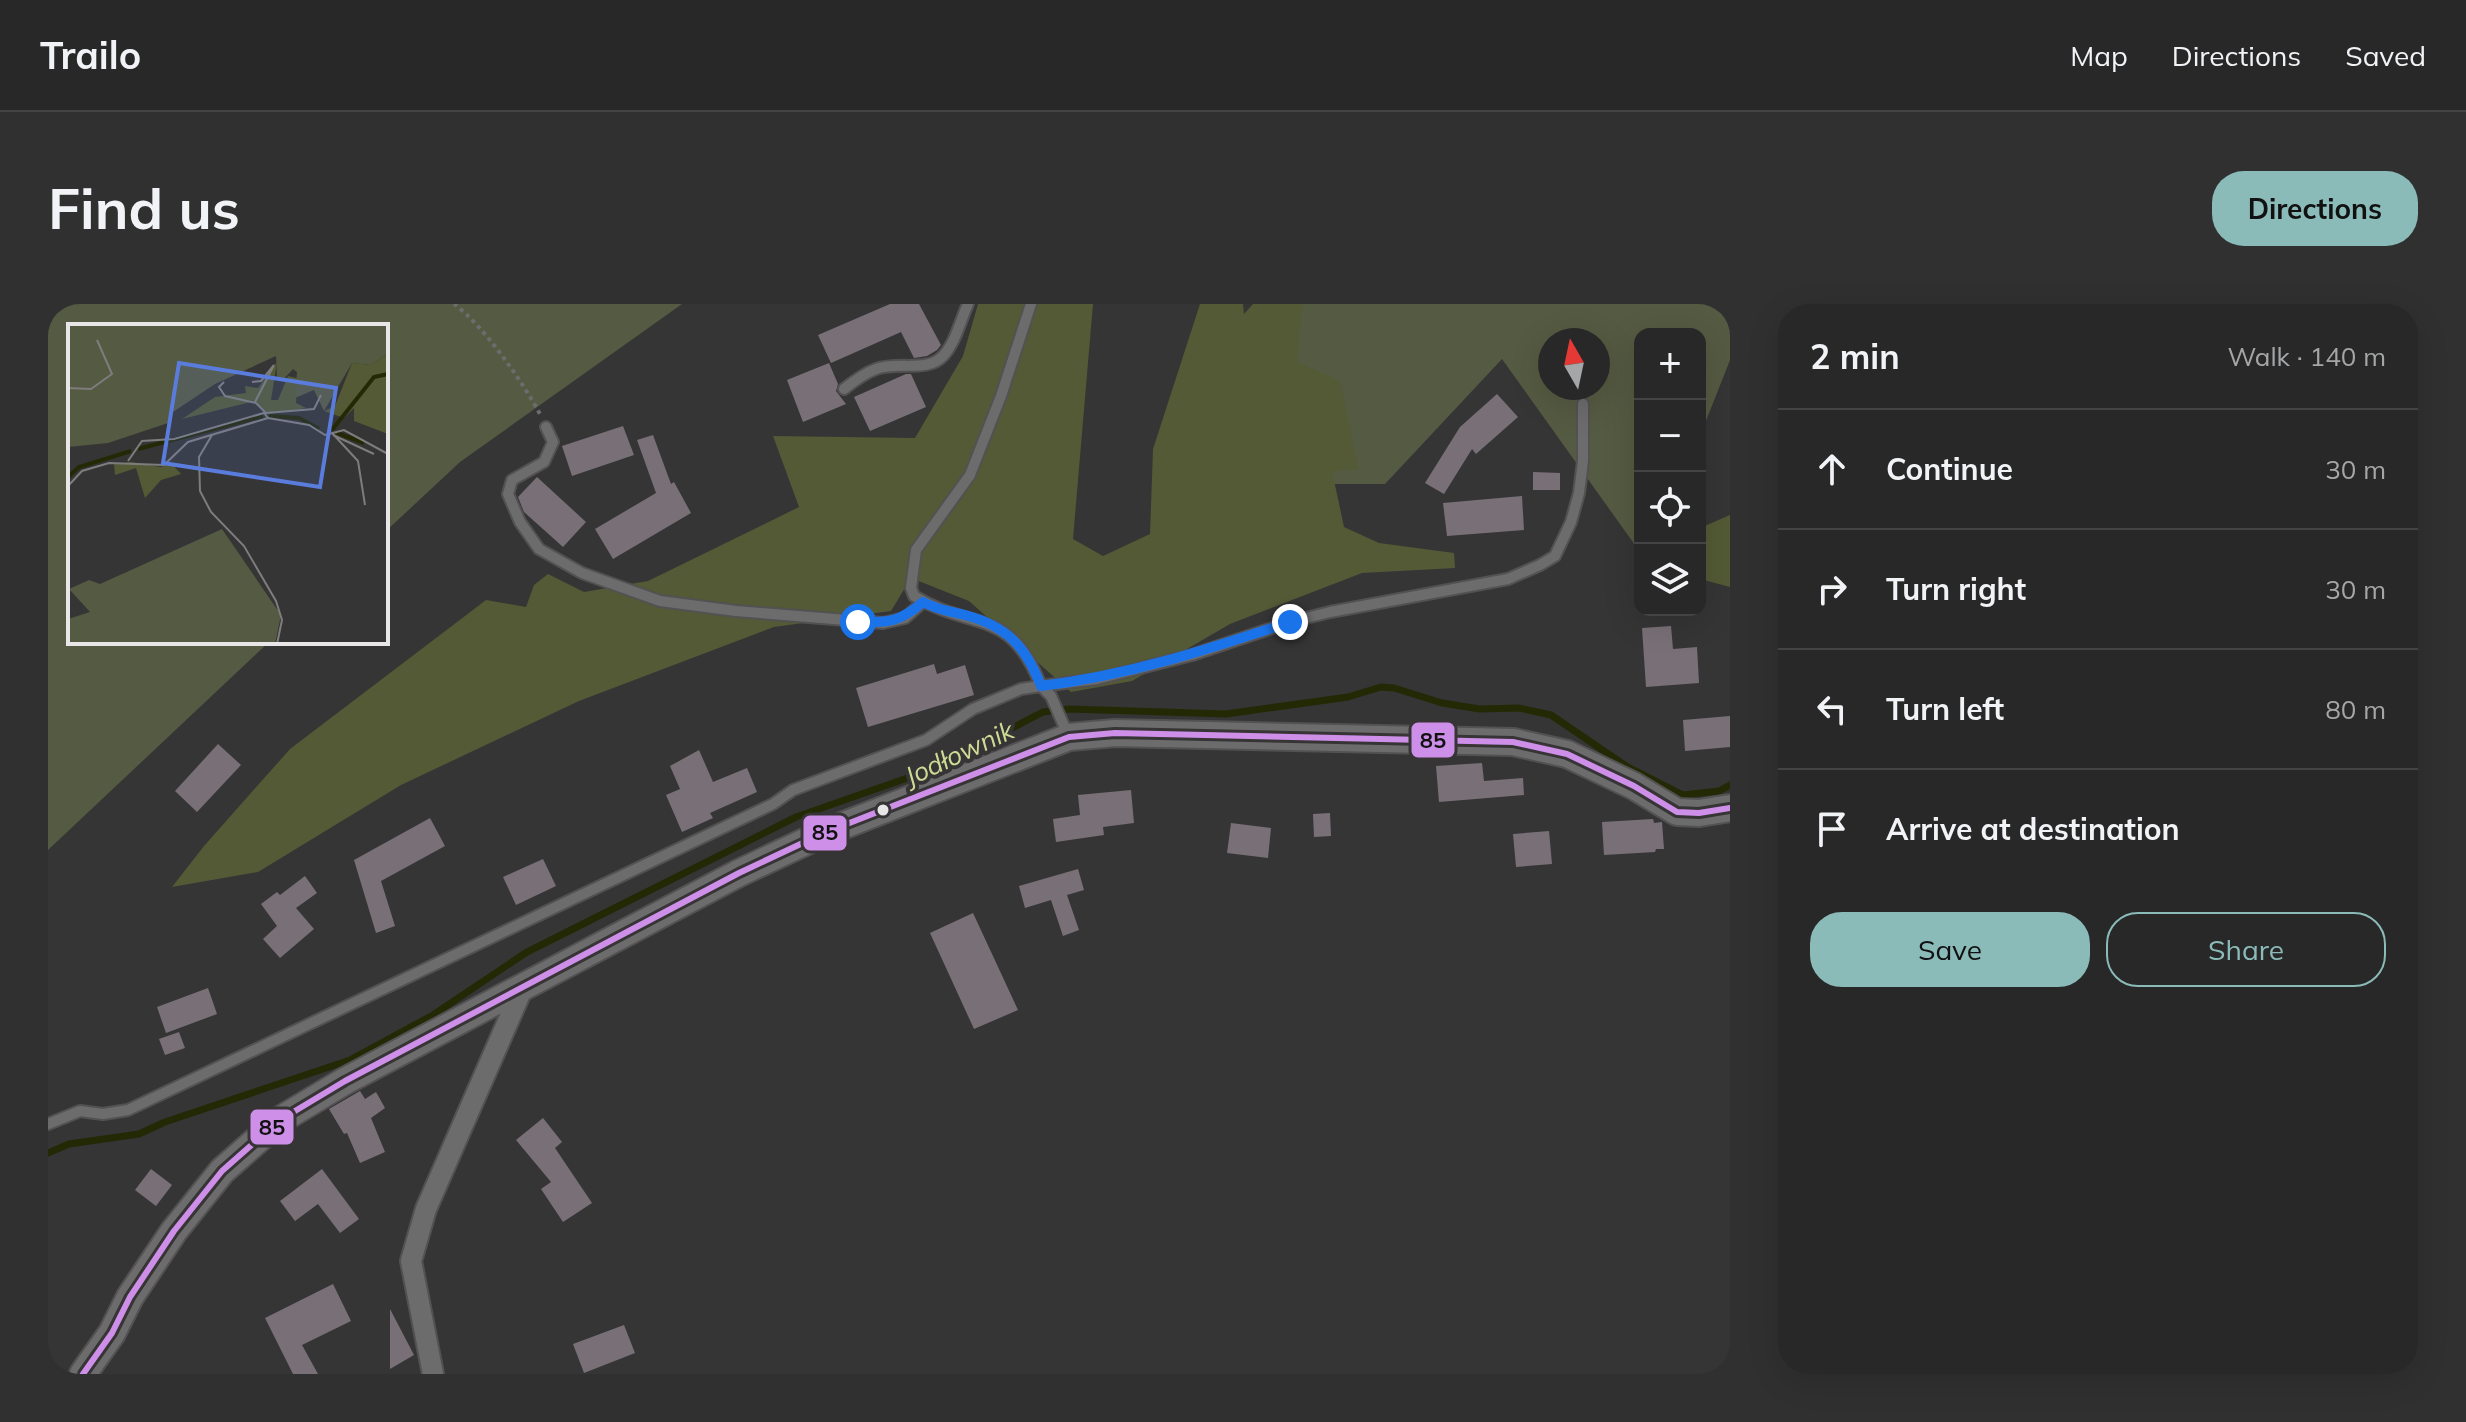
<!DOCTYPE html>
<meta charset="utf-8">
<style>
body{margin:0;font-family:Mulish,sans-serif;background:#303030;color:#f1f3f6}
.controls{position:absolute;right:24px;top:24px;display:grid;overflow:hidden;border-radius:16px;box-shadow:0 8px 32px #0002}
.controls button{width:72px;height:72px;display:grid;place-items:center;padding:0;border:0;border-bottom:2px solid #444445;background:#282828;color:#f1f3f6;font:40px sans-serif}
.compass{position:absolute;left:1490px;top:24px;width:72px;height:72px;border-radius:50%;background:#282828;box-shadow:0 8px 32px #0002;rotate:351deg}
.stop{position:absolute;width:24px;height:24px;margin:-18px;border:6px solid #1a73e8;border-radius:50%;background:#fff}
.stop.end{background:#1a73e8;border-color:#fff;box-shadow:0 2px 8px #0008}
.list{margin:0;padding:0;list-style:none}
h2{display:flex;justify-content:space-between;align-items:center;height:104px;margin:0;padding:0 32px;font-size:34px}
h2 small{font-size:26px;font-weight:400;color:#a5a6a8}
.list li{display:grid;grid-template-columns:52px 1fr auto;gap:24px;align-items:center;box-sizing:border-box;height:120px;padding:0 32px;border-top:2px solid #444445}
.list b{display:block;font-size:30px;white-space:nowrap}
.list em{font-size:26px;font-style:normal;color:#a5a6a8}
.actions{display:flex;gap:16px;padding:24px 32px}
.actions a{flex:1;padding:18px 0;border:2px solid #8bbbb9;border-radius:32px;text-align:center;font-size:28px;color:#8bbbb9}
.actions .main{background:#8bbbb9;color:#111}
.icon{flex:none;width:44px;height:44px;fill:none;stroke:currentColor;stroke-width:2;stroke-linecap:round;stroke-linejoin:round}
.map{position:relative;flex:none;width:1682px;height:1070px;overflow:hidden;border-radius:32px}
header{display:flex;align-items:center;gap:48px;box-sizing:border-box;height:112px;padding:0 40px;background:#282828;border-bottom:2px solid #444445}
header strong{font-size:38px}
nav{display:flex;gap:44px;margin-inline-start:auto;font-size:28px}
.intro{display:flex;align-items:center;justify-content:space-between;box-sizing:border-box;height:192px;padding:0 48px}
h1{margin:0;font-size:56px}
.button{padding:20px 36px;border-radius:32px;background:#8bbbb9;color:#111;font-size:28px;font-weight:700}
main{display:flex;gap:48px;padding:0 48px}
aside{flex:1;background:#282828;border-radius:32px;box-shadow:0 8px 32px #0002}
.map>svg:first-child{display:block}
.green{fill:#555a42;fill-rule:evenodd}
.forest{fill:#535a35}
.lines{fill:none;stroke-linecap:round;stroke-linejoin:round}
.stream{stroke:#242905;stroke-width:7}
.building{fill:#787076}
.service-casing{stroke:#535152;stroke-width:14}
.minor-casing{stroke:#535152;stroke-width:24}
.tertiary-casing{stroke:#535152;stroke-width:30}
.path{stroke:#6d6b6c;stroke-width:4;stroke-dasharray:4 4;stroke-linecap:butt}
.service{stroke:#6d6c6d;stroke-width:10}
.minor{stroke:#6d6c6d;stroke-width:20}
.tertiary{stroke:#6d6c6d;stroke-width:26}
.bus-1-casing{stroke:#373436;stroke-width:12}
.bus-1{stroke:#ce8fe9;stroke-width:6}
.route{stroke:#1a73e8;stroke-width:10}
.bus-dot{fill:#e9e6e8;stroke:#373436;stroke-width:3}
.labels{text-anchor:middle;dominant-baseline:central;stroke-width:8;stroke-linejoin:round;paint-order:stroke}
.water-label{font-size:26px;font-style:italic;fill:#cddb94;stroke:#373436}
.inset-river{fill:none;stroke:#242905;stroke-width:4}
.inset-road{fill:none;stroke:#7e7c7d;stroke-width:2}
.view{fill:#5a7cdd;fill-opacity:0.15;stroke:#5a7cdd;stroke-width:4}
.inset-edge{fill:none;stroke:#e9e6e8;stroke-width:4}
.line-badge{stroke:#373436;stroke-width:3}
.pale-badge-label{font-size:22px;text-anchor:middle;font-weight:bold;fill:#111}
</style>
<header>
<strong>Trailo</strong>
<nav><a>Map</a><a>Directions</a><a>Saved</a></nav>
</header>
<div class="intro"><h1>Find us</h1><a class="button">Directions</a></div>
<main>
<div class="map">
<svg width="1682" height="1070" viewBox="0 0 1682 1070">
<rect width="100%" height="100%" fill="#363536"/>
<g class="green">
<polygon points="0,0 634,0 412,158 338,227 338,22 22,22 22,338 221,338 0,546"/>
<path d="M1249 0H1682V56L1652 132V30H1592V248L1454 55 1337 180H1270L1246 70ZM1502 36H1550V84H1502Z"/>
</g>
<g class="forest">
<polygon points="930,0 1045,0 1025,235 1055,252 1102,230 1105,145 1152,0 1195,0 1196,10 1205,0 1254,0 1249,58 1292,77 1310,165 1284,167 1296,223 1331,239 1406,249 1407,264 1314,269 1182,320 1084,377 1023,388 921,297 863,274 843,307 726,323 531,397 353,481 210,568 124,583 156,542 242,445 438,296 478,303 486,281 500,270 536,288 600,277 751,203 725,132 867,134 915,52"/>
<polygon points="1682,211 1682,283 1652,275 1652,224"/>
</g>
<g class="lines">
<polyline class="stream" points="0,849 21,840 91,830 117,818 302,756 385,711 479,648 748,513 885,465 995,408 1022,405 1178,410 1300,393 1333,383 1346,384 1394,399 1432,405 1471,404 1503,411 1578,462 1635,491 1671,487 1682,481"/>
</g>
<g class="building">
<polygon points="842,0 871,0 893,41 889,46 879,52 866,54 853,28 783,59 770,31"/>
<polygon points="781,59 790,80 788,87 798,100 755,118 739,76"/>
<polygon points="858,70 863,70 878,103 822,127 806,93"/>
<polygon points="1449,90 1470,113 1428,150 1424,145 1396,190 1377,179 1412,123"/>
<polygon points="575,122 586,151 524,172 514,142"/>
<polygon points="605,131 623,180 626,178 643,209 565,255 547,225 608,189 589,136"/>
<polygon points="1485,168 1512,169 1512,186 1485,186"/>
<polygon points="489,173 538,218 515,243 476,208 470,193"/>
<polygon points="1474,192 1476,226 1399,232 1395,199"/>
<polygon points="1623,322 1625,345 1649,343 1651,379 1598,383 1594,324"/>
<polygon points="886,360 889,370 917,361 926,391 820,423 808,384"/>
<polygon points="1682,412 1682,443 1637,447 1635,416"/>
<polygon points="170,440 193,461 149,508 127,487"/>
<polygon points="651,446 665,478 699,464 709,488 662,509 665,514 634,528 618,491 632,485 622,462"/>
<polygon points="1434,459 1436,477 1475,474 1476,491 1391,498 1388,462"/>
<polygon points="1083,486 1086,519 1055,523 1056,531 1008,538 1005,515 1032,511 1030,491"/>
<polygon points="1282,509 1283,532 1266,533 1265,510"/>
<polygon points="382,514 397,542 333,577 347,622 328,629 306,556"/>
<polygon points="1605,515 1606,519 1614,518 1616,545 1608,545 1607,548 1556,551 1554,518"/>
<polygon points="1183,519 1223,524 1220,554 1179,549"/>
<polygon points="1501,527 1504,560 1468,563 1465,530"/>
<polygon points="495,555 508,582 468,601 455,573"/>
<polygon points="1030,565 1036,586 1019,591 1031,626 1015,632 1003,596 977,604 971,582"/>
<polygon points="257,572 269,589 248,604 266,625 232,654 215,635 229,622 213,600 229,588 232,591"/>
<polygon points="925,609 970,706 926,725 882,629"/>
<polygon points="160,684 169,710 118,729 109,703"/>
<polygon points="131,728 137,744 117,751 111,735"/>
<polygon points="312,787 317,795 328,788 337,804 323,814 337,848 312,859 299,829 296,830 281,805"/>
<polygon points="495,814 514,838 507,844 544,899 515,918 493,885 503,878 468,836"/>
<polygon points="103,865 124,881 108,902 87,886"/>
<polygon points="274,865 311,915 292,929 270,900 247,917 232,897"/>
<polygon points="285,980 303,1017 254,1041 270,1070 245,1070 217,1014"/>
<polygon points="342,1005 366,1051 342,1065"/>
<polygon points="576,1021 587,1049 536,1069 525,1040"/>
</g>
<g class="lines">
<defs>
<g id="service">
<path d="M983 0 953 92 922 171 868 246 863 284 866 292C925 328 962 302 993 382L1049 375 1144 351 1242 318 1282 308 1460 275 1492 261 1507 252 1523 218 1531 189 1535 157V100"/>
<path d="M796 85C806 77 817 69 828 65 850 57 879 69 895 52 908 38 912 17 920 0"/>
<polyline points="498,123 505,138 496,158 464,176 460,190 472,218 491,245 534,269 612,297 688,307 835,319 857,314 875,298"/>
<polyline points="0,820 32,807 55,810 80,806 725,500 745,486 878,436 925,405 973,385 993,382 1003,392 1020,431"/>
</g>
<polyline id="minor" points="385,1070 363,957 378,905 475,683"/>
<polyline id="tertiary" points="35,1070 64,1029 82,993 126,927 174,867 232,816 297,777 579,628 691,569 776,529 1021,433 1067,429 1465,438 1519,450 1586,482 1629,508 1651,509 1682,504"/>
</defs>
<use href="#service" class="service-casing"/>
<use href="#minor" class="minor-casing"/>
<use href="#tertiary" class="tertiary-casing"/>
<path class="path" d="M406 0C436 22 474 77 492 110"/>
<use href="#service" class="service"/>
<use href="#minor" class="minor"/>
<use href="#tertiary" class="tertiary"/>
<defs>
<polyline id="bus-1" points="35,1070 64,1029 82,993 126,927 174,867 232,816 297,777 579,628 691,569 776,529 1021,433 1067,429 1465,438 1519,450 1586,482 1629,508 1651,509 1682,504"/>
</defs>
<use href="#bus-1" class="bus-1-casing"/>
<use href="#bus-1" class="bus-1"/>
</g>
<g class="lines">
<path class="route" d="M810 318C840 319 852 318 875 298 889 306 901 307 917 311 959 322 978 343 993 382 1082 371 1158 346 1242 318"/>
</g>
<circle class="bus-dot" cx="835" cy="506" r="7"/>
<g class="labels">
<g class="water-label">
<text transform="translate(911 449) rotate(-25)">Jodłownik</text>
</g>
</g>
<g transform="translate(20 20)">
<rect width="320" height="320" fill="#363536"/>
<path d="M0 0H320V29L303 41 284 39 256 87 246 66 227 74 229 48 225 45 215 56 209 53 208 32 147 60 102 90 100 99 40 119 0 123ZM154 205 213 291 207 320H0V295L22 288 1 265 21 256 32 260Z" fill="#555a42"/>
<path d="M320 29V110L286 97V84L276 94 256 87 267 82 284 39 303 41ZM209 38 203 76H210L220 52 229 54 228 79 238 84 201 90 187 77 114 95 147 73 178 69 177 62 190 64ZM63 138 93 143 103 139 113 150 93 156 77 174 68 144 47 151 46 140Z" fill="#535a35"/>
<path class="inset-river" d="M201 92 231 94 251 105M264 106 306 53 320 50M269 109 296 119M70 125 195 92M0 153 11 143 63 127"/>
<path class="inset-road" d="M156 58 151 63 157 72 188 79M184 58 193 57 206 41 187 78 198 89 246 85 253 71M0 64 23 65 44 50 29 16M264 109 290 137 297 181M144 111 131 133 132 167 143 188 176 222 208 277 214 296 209 320M265 111 306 130M60 137 74 117 106 115 196 89 200 94M0 162 14 147 41 139 96 141 120 118 200 94 241 101 257 111 276 106 320 130"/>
<path class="view" d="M111 39 268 64 252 163 95 139Z"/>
<rect width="320" height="320" class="inset-edge"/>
</g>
<g class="line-badge">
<rect x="1362" y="417" width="46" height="38" rx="8" fill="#ce8fe9"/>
<rect x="754" y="510" width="46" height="38" rx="8" fill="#ce8fe9"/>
<rect x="201" y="804" width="46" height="38" rx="8" fill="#ce8fe9"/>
</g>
<g class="pale-badge-label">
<text x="1385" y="444">85</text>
<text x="777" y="536">85</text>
<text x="224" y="831">85</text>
</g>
</svg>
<div class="controls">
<button>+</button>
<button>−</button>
<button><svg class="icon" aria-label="locate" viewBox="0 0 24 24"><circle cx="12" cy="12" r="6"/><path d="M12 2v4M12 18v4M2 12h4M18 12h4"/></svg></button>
<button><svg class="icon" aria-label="layers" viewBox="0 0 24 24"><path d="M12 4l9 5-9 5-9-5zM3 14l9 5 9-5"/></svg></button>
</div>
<svg class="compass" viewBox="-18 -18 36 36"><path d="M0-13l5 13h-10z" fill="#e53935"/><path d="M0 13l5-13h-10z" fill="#a5a6a8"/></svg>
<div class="stop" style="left:810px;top:318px"></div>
<div class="stop end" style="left:1242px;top:318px"></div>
</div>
<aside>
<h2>2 min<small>Walk · 140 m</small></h2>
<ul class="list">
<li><svg class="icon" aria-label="ahead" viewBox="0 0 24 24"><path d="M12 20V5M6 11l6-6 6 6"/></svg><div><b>Continue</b></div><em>30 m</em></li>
<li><svg class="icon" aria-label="right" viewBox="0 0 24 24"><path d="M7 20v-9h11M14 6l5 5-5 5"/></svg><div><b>Turn right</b></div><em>30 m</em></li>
<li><svg class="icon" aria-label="left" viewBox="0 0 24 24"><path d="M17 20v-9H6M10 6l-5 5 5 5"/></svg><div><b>Turn left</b></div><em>80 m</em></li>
<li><svg class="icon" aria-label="arrive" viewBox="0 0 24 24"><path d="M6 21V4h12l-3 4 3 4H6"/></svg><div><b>Arrive at destination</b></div></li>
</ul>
<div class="actions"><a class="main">Save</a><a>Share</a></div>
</aside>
</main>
